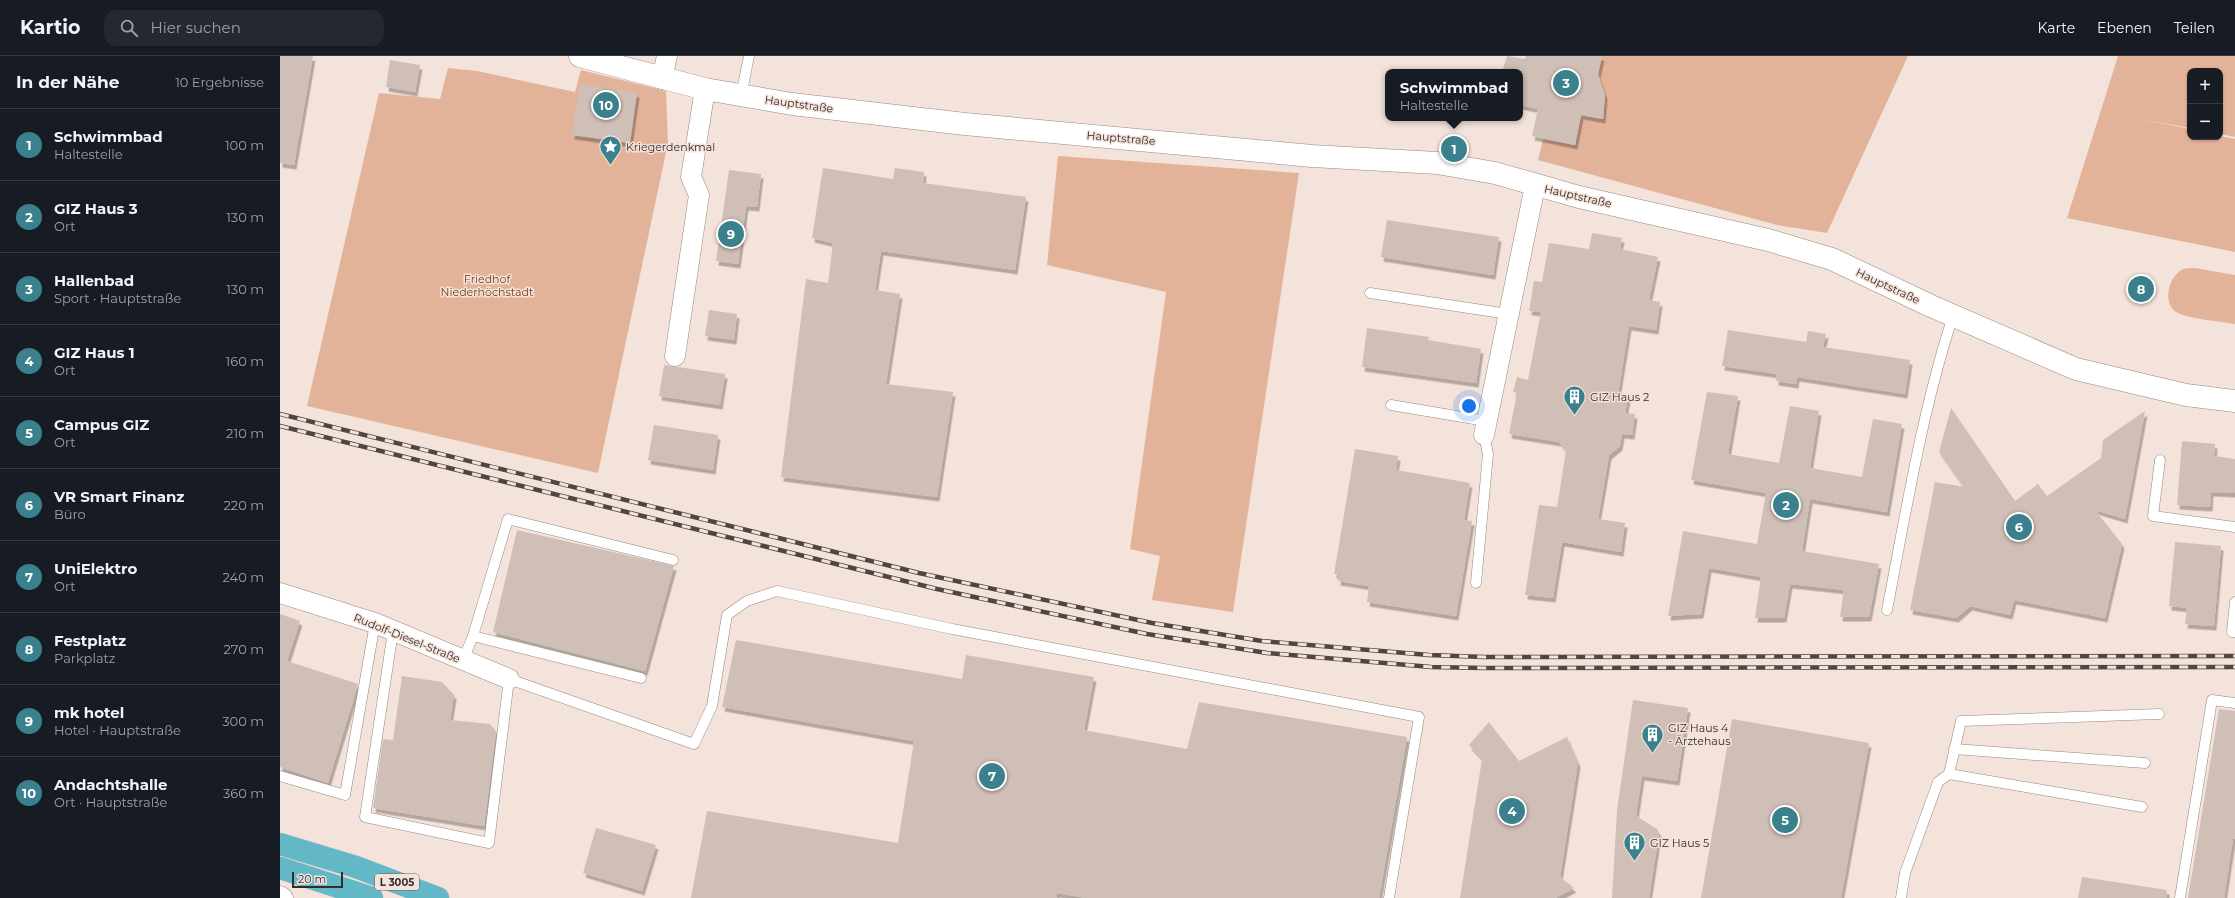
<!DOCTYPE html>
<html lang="de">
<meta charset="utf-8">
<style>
body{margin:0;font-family:Montserrat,sans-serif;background:#242831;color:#f1f3f6}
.controls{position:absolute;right:12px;top:12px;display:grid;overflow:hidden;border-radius:8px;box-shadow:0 1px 3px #0004}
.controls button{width:36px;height:36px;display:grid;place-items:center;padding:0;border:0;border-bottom:1px solid #363941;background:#171b24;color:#f1f3f6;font:20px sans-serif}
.scale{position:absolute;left:12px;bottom:10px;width:51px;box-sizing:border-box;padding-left:4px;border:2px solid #332c29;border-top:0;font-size:11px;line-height:14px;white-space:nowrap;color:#332c29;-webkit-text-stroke:3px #f4e3da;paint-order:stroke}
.you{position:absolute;left:1189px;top:350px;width:14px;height:14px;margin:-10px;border:3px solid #fff;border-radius:50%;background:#1a73e8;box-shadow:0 0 0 6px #1a73e833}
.badge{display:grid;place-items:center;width:26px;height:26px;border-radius:50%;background:#3b818d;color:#fff;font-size:13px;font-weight:700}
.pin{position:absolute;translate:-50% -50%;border:2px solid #fff;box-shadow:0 1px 4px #0006}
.popup{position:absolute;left:1105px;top:13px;width:138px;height:52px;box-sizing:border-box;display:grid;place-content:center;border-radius:8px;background:#171b24;filter:drop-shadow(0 1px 3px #0005);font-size:13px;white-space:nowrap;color:#9ea1a6}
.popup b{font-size:15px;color:#f1f3f6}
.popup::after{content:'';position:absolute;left:50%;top:100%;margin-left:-8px;border:8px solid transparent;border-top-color:#171b24}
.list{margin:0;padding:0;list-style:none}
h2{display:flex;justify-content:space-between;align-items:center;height:52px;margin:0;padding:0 16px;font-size:17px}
h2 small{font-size:13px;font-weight:400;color:#9ea1a6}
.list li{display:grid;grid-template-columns:26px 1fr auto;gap:12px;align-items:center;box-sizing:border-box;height:72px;padding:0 16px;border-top:1px solid #363941}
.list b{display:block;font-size:15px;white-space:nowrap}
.list p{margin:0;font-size:13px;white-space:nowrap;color:#9ea1a6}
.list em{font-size:13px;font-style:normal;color:#9ea1a6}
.icon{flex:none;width:22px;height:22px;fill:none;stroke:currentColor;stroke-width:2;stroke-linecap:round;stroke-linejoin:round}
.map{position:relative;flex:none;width:1955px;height:842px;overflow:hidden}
header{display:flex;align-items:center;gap:24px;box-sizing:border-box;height:56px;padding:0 20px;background:#171b24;border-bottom:1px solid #363941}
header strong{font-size:19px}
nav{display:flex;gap:22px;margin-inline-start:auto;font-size:14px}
.search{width:280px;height:36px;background:#242831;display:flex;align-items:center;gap:10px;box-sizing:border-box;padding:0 14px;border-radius:12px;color:#9ea1a6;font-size:15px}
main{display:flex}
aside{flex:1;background:#171b24}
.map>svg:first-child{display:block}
.green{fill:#e3b399}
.building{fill:#d0bfb6;filter:url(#shadow)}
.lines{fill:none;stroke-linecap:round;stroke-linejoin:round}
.service-casing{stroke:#97877f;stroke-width:11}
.minor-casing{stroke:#97877f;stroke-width:21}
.tertiary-casing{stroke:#97877f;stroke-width:23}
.trunk-casing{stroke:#cac8c7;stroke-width:23}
.service{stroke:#fff;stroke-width:10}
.minor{stroke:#fff;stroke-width:20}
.tertiary{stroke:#fff;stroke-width:22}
.trunk{stroke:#62b8c7;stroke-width:22}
.rail-casing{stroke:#4e4642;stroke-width:4.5}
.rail{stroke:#f4e3da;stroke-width:3;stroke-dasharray:9;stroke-linecap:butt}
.labels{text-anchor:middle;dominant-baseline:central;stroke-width:3;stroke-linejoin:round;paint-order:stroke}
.shield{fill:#f4e3da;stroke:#6d635e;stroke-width:1}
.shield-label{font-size:10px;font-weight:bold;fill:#332c29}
.street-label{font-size:11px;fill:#332c29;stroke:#f4e3da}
.poi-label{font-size:11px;fill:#332c29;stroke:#f4e3da;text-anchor:start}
.park-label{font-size:11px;fill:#763a13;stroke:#f4e3da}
</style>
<header>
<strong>Kartio</strong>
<div class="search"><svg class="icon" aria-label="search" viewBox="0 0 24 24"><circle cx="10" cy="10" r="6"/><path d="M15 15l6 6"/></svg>Hier suchen</div>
<nav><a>Karte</a><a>Ebenen</a><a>Teilen</a></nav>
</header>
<main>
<aside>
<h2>In der Nähe<small>10 Ergebnisse</small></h2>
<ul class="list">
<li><span class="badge">1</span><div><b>Schwimmbad</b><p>Haltestelle</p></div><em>100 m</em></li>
<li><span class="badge">2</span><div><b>GIZ Haus 3</b><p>Ort</p></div><em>130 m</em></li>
<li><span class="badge">3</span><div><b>Hallenbad</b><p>Sport · Hauptstraße</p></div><em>130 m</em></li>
<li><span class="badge">4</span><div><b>GIZ Haus 1</b><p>Ort</p></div><em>160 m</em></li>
<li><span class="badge">5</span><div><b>Campus GIZ</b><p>Ort</p></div><em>210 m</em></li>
<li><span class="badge">6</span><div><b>VR Smart Finanz</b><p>Büro</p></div><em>220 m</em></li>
<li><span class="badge">7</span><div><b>UniElektro</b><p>Ort</p></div><em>240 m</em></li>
<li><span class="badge">8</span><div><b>Festplatz</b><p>Parkplatz</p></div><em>270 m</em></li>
<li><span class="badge">9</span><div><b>mk hotel</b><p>Hotel · Hauptstraße</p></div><em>300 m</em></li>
<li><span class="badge">10</span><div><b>Andachtshalle</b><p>Ort · Hauptstraße</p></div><em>360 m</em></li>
</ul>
</aside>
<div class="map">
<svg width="1955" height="842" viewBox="0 0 1955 842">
<defs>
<filter id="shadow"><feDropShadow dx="2.5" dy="4.5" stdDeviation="0" flood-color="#0004"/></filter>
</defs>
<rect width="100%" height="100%" fill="#f4e3da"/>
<g class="green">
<polygon points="1322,0 1628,0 1547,177 1497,169 1258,104 1263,83 1295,89 1301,59 1323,63 1325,39 1318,18"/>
<polygon points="1838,0 1955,0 1955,81 1940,78 1940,15 1910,15 1910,72 1861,63 1910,73 1910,81 1940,80 1955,83 1955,196 1787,162"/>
<polygon points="168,12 197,15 295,36 301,14 386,35 388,87 318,417 27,350 99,37 160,43"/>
<polygon points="778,100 1019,117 953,556 872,544 880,500 850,493 886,236 767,209"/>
<path d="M1915 212 1955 219V268C1938 265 1917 264 1900 258 1882 251 1887 224 1900 215 1903 212 1910 212 1915 212Z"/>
</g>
<g class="building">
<polygon points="0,0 33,0 14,109 0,107"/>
<polygon points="1227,0 1245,3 1246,0 1322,0 1318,18 1325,39 1323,63 1301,59 1295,89 1252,80 1258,53 1240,49 1240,16 1222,16"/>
<polygon points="110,4 140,9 135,36 106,31"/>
<polygon points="300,28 357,37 350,87 292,79"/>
<polygon points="543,112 613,123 615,112 644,116 643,127 746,141 735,214 601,195 595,234 620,238 606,328 673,336 657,441 501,421 526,223 548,227 553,187 532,182"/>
<polygon points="449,114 481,118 477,151 466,150 458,208 436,205"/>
<polygon points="1107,164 1219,181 1213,219 1101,201"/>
<polygon points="1312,177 1342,182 1340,193 1378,201 1369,244 1380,246 1376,274 1349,270 1338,338 1348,342 1345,357 1355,358 1352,379 1342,378 1340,390 1329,399 1318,463 1345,467 1341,496 1282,486 1273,542 1245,539 1259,449 1277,451 1286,395 1279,386 1229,378 1237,337 1233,336 1237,321 1248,324 1261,256 1249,255 1254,225 1262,226 1269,187 1309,193"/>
<polygon points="429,254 457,258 454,284 425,280"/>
<polygon points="1087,272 1149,281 1148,284 1201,293 1196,327 1082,311"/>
<polygon points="1448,274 1526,286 1528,275 1546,278 1543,291 1630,304 1625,338 1517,321 1516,328 1496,325 1497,318 1442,310"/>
<polygon points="384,309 445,318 440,349 379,340"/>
<polygon points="1427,336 1458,340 1448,398 1499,407 1510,350 1539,355 1530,412 1582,421 1593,363 1622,368 1607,456 1530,443 1522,495 1599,508 1589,561 1560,561 1564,534 1510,528 1504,562 1475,562 1481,521 1429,512 1421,558 1388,560 1403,475 1477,488 1486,437 1411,424"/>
<polygon points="1671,352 1735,445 1758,428 1767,440 1821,402 1823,384 1865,355 1845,463 1815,454 1842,488 1825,562 1734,544 1730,559 1690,550 1676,562 1630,554 1655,426 1684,431 1659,396"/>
<polygon points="374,369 438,379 433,414 368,404"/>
<polygon points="1902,385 1935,388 1934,400 1955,403 1955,437 1931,436 1930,451 1897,449"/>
<polygon points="1075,393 1118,400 1116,414 1190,427 1184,464 1192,465 1176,560 1087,546 1089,530 1058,525 1059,518 1054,518"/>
<polygon points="237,474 394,510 365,615 213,576"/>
<polygon points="1895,486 1941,490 1934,570 1905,568 1907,552 1889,550"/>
<polygon points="0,558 20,565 7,605 78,628 48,727 0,711"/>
<polygon points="456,584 682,623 686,599 814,621 804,674 907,693 919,646 1127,681 1099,842 806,842 777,837 776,842 411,842 427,755 618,787 634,685 442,651"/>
<polygon points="122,620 162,626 174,639 170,664 210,668 216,675 204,770 93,752 103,683 113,684"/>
<polygon points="1353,644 1408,652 1397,725 1362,720 1356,760 1377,773 1379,777 1369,842 1332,842 1337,754"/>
<polygon points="1939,653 1955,655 1955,783 1953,783 1944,842 1908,842"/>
<polygon points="1452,663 1589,687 1561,842 1421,842"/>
<polygon points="1209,666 1239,705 1287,681 1298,707 1280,821 1294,832 1275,842 1180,842 1202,703 1189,689"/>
<polygon points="316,772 376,789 362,835 303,817"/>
<polygon points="1802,821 1887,834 1887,842 1798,842"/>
</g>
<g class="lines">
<defs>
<g id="service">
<polyline points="461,40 469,0"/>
<polyline points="1090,237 1228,258"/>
<polyline points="1111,349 1206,365"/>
<polyline points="1880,404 1873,460 1955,471"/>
<polyline points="1196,527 1208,398 1204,379"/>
<polyline points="1955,546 1952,576 1955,576"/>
<path d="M1607 554C1626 456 1642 355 1673 260"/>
<polyline points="113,575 85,761 209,787 229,623 414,688 432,650 447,559 467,545 497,535 672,573 1139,661 1109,842"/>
<polyline points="193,580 361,622"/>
<polyline points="183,604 193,580 228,463 393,504"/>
<polyline points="1674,693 1865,707"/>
<polyline points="1669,718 1681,665 1879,658"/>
<polyline points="0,720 65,739 95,567"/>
<polyline points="1621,842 1625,817 1658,726 1669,718 1862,751"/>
<polyline points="1900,842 1932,644 1955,647"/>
</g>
<g id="minor">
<polyline points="382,23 387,0"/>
<polyline points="395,300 419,139 411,121 425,33"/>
<polyline points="1204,379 1255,130"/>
<polyline points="0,537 95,567 229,623"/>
<polyline points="0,840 3,842"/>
</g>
<polyline id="tertiary" points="300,0 425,33 512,48 685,68 1032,100 1157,107 1215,117 1299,141 1488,184 1552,203 1651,250 1796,313 1906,339 1955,345"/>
<g id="trunk">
<polyline points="0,788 76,811 158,842"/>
<polyline points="0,812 92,842"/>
</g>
</defs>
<use href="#service" class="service-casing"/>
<use href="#minor" class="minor-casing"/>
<use href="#tertiary" class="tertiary-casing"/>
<use href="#trunk" class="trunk-casing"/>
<use href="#service" class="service"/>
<use href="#minor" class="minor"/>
<use href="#tertiary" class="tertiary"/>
<use href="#trunk" class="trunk"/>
<defs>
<g id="rail">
<polyline points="0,358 639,517 872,567 982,585 1149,599 1204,601 1955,600"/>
<polyline points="0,370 657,533 867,578 987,597 1151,611 1204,612 1955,611"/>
</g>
</defs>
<use href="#rail" class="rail-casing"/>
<use href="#rail" class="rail"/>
</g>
<defs>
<symbol id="sight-pin" viewBox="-11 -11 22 30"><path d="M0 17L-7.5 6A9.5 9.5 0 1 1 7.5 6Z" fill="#3b818d" stroke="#f4e3da"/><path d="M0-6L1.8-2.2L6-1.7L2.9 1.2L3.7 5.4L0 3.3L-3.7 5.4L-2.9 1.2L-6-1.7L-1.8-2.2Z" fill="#fff"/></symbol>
<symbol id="building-pin" viewBox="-11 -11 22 30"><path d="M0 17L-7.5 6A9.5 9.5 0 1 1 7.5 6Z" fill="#3b818d" stroke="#f4e3da"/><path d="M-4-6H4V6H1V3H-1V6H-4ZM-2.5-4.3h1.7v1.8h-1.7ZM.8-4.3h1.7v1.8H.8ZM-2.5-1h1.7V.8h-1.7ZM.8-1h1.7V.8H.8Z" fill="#fff"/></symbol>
</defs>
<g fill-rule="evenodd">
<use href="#sight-pin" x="318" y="78" width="25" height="34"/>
<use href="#building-pin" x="1282" y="328" width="25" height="34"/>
<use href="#building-pin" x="1360" y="666" width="25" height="34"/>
<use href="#building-pin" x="1342" y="774" width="25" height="34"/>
</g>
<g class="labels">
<rect class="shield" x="95" y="818" width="44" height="16" rx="3"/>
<g class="shield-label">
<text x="117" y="826">L 3005</text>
</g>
<g class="street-label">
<text transform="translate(519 48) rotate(8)">Hauptstraße</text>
<text transform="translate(841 82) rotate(5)">Hauptstraße</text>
<text transform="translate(1298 140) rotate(13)">Hauptstraße</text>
<text transform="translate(1608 230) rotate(25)">Hauptstraße</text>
<text transform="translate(127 582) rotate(22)">Rudolf-Diesel-Straße</text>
</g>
<g class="poi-label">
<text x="346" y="91">Kriegerdenkmal</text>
<text x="1310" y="341">GIZ Haus 2</text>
<text x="1388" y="672">GIZ Haus 4<tspan x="1388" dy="13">- Ärztehaus</tspan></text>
<text x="1370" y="787">GIZ Haus 5</text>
</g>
<g class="park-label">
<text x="207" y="223">Friedhof<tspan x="207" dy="13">Niederhöchstadt</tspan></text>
</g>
</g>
</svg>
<div class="controls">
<button>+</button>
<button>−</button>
</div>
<div class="scale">20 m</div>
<div class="you"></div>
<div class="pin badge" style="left:1174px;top:93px">1</div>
<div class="popup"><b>Schwimmbad</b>Haltestelle</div>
<div class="pin badge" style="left:1506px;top:449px">2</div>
<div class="pin badge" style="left:1286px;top:27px">3</div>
<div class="pin badge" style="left:1232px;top:755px">4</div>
<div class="pin badge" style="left:1505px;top:764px">5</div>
<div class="pin badge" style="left:1739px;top:471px">6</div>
<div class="pin badge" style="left:712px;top:720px">7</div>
<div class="pin badge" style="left:1861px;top:233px">8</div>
<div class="pin badge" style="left:451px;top:178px">9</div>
<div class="pin badge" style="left:326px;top:49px">10</div>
</div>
</main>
